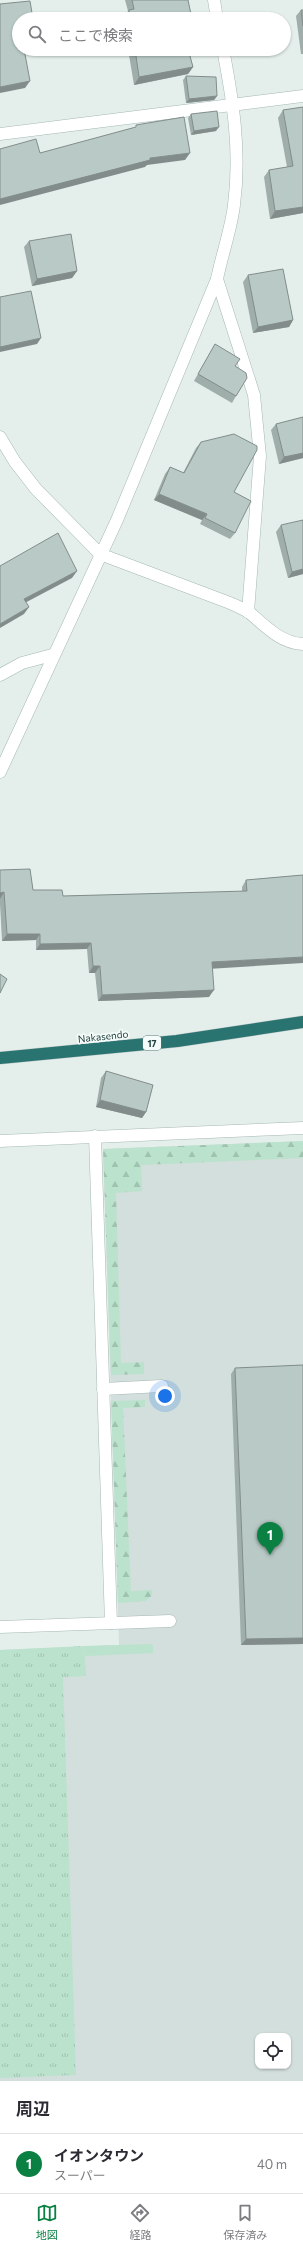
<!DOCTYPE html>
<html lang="ja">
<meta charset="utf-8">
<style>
body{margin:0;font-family:Commissioner,"Noto Sans JP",sans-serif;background:#f2f2f3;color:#2b2b33}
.controls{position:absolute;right:12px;bottom:12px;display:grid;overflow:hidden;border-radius:8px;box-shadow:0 1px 3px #0004}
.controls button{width:36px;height:36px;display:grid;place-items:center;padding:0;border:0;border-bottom:1px solid #e1e1e2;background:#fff;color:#2b2b33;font:20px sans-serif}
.you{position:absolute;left:165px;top:1396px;width:14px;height:14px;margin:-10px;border:3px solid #fff;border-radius:50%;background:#1a73e8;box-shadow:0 0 0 6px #1a73e833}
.badge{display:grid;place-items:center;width:26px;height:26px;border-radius:50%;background:#0b8043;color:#fff;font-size:13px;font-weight:700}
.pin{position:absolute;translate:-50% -33px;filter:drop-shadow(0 1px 2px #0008)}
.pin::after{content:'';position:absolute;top:21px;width:14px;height:12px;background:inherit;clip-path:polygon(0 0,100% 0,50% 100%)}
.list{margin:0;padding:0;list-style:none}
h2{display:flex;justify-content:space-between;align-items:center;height:52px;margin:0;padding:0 16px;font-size:17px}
h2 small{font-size:13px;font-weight:400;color:#7c7c81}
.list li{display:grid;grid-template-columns:26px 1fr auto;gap:12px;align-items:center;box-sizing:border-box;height:60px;padding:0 16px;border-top:1px solid #e1e1e2}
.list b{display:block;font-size:15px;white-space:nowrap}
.list p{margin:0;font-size:13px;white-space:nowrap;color:#7c7c81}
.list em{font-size:13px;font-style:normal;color:#7c7c81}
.icon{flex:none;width:22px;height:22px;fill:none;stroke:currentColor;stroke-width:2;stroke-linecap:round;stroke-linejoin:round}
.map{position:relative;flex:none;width:303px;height:2081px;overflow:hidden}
.search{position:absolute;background:#fff;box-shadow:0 1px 3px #0004;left:12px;right:12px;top:12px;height:44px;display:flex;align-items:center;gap:10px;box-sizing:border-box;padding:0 14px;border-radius:22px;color:#7c7c81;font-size:15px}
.sheet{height:112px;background:#fff}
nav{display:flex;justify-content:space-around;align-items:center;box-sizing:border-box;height:56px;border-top:1px solid #e1e1e2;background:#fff;font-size:11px;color:#7c7c81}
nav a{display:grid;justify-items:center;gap:2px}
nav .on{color:#0b8043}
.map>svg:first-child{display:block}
.built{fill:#d2dfdc;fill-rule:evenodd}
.grass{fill:#bbe2cc}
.forest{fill:url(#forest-firs)}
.park{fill:url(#park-tufts)}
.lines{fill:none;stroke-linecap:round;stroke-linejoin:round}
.minor-casing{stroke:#a6b8b5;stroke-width:13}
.highway-casing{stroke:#c1caca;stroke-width:13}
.minor{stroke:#fff;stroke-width:12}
.highway{stroke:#297370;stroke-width:12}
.wall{fill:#9faeaa}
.shaded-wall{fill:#828d8b}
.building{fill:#b9cac6;stroke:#828d8b}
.labels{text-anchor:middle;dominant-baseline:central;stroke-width:3.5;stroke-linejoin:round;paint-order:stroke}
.shield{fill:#f5fbf9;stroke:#617a78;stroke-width:1}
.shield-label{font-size:9px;font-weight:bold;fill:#214340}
.street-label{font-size:10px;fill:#214340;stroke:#f5fbf9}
</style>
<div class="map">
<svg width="303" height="2081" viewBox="0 0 303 2081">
<defs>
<pattern id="forest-firs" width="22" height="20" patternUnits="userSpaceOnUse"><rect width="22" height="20" fill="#bbe2cc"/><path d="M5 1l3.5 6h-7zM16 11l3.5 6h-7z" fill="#a0c3b0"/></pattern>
<pattern id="park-tufts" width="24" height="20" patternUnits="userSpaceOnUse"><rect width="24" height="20" fill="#bbe2cc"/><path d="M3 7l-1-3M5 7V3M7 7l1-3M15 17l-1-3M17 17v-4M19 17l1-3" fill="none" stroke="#a0c3b0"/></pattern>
</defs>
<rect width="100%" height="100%" fill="#e4efec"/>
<path class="built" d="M303 1141V2081H0V1650L119 1645 103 1149ZM258 2036H288V2066H258Z"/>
<polygon class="grass" points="150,1644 153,1646 153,1653 85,1656 84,1646"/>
<g class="forest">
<polygon points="303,1141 303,1158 141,1165 142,1191 116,1193 121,1363 144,1362 144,1374 111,1375 103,1149"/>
<polygon points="145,1400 145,1407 123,1408 131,1591 152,1590 152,1595 146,1601 118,1603 111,1401"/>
</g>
<polygon class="park" points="84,1646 86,1676 63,1677 76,2075 0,2078 0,1650"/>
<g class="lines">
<defs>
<g id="minor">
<polyline points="214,0 217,19"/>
<polyline points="0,134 303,96"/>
<polyline points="217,279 254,395 260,456 248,612"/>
<path d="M0 437 15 462 36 489 100 554 230 603C237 606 244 609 250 613 266 627 281 643 303 644"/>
<polyline points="0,675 22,663 52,655"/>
<path d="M0 772 117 520 217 279C222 254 231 230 234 205 241 151 233 101 223 49"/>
<polyline points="95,1136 111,1623"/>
<polyline points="0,1141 303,1128"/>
<polyline points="103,1389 162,1386"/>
<polyline points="0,1627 170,1621"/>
</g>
<polyline id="highway" points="0,1058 177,1041 303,1022"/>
</defs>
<use href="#minor" class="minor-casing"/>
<use href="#highway" class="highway-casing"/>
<use href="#minor" class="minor"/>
<use href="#highway" class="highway"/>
</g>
<g class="wall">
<polygon points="125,0 188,0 192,19 124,19 124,17 128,11"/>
<polygon points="301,10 303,10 303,54 301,54 296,16"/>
<polygon points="128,49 188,49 193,67 188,74 134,85"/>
<polygon points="186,76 217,96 214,100 186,103 183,80"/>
<polygon points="303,107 303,213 270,219 264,177 269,170 287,167 278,118 283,110"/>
<polygon points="191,114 216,131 191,135 188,118"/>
<polygon points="29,241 77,271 72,278 32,286 24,247"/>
<polygon points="248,275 293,320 289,327 253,333 243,282"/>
<polygon points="215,344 235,366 236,396 232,403 194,381 211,351"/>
<polygon points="303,417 303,458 279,464 271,430 276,424"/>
<polygon points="201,442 234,492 235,533 230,539 200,524 202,520 154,500 165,474 170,467 183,473 196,448"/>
<polygon points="281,525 303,574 288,578 276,532"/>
<polygon points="0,870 33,890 63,896 242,892 242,887 246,880 303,875 213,968 209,997 98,1001 95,973 89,973 87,949 36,950 36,940 2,941 0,904"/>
<polygon points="106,1071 146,1112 142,1118 96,1107 101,1078"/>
<polygon points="303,1365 303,1645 303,1644 241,1645 231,1374 235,1368"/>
</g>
<g class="shaded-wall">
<polygon points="193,67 188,74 134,85 139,77"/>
<polygon points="30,81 25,88 0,93 0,87"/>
<polygon points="217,96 214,100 186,103 189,99"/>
<polygon points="219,127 216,131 191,135 194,131"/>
<polygon points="190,153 185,160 147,165 145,167 0,205 0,199 150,158"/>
<polygon points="303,207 303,213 270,219 275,211"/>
<polygon points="77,271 72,278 32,286 37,279"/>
<polygon points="293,320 289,327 253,333 258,327"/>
<polygon points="41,338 37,344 0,352 0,347"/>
<polygon points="303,453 303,458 279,464 284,457"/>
<polygon points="159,494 207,514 202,520 154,500"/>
<polygon points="303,569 303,574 288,578 292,572"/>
<polygon points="77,571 72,578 19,606 24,599"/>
<polygon points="29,607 24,614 0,628 0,624"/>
<polygon points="4,892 0,899 0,893"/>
<polygon points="7,934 40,934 36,940 2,941"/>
<polygon points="91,943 87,949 36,950 40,944"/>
<polygon points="303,957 303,963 208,969 212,962"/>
<polygon points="93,966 100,966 95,973 89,973"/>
<polygon points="214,990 209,997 98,1001 102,995"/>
<polygon points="100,1100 146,1112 142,1118 96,1107"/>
<polygon points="303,1638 303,1644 241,1645 246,1639"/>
</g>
<g class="building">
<polygon points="132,0 188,0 192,19 130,19 129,10 134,9"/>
<polygon points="30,1 33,19 19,19 19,49 24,49 30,81 0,87 0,4"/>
<polygon points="301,10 303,10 303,26"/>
<polygon points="135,49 188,49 193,67 139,77"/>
<polygon points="186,76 216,77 217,96 189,99"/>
<polygon points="303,107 303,207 275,211 269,170 293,166 283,110"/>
<polygon points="217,111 219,127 194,131 191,114"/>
<polygon points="184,117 190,153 150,158 150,160 0,199 0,149 36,139 40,153 136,127 136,125"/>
<polygon points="71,234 77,271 37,279 29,241"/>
<polygon points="283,269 293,320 258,327 248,275"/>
<polygon points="31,291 41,338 0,347 0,297"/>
<polygon points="215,344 240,359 235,366 246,373 247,378 236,396 198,374"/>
<polygon points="303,417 303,453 284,457 276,424"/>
<polygon points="234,434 257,446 257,450 234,492 251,501 235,533 205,518 207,514 159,494 170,467 184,473 201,442"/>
<polygon points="303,520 303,569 292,572 281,525"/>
<polygon points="58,533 77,571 24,599 29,607 0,624 0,566"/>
<polygon points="30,869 33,890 62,890 63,896 247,891 246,880 303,875 303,957 212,962 214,990 102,995 100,966 93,966 91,943 40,944 40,934 7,934 4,892 0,893 0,870"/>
<polygon points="0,974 7,979 0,993"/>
<polygon points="106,1071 153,1085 146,1112 100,1100"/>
<polygon points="303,1365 303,1638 246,1639 235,1368"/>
</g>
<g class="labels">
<rect class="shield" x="143" y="1036" width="18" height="14" rx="3"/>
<g class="shield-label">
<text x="152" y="1043">17</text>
</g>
<g class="street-label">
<text transform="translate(103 1036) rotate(-6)">Nakasendo</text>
</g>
</g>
</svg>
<div class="controls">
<button><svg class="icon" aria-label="locate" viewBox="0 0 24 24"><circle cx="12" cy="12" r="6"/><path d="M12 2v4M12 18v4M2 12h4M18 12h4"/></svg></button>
</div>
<div class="you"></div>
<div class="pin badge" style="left:270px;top:1555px">1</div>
<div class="search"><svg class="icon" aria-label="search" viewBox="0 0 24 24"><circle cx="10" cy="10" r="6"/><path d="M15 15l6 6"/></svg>ここで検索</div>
</div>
<section class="sheet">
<h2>周辺<small></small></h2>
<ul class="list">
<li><span class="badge">1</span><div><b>イオンタウン</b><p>スーパー</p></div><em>40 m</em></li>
</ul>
</section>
<nav>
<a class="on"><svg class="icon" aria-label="map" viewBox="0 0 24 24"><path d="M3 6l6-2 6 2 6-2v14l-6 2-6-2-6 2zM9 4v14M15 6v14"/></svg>地図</a>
<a><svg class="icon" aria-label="directions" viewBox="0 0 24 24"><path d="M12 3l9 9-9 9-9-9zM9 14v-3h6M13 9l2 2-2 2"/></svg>経路</a>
<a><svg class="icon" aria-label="saved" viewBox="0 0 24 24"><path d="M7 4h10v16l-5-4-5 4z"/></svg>保存済み</a>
</nav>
